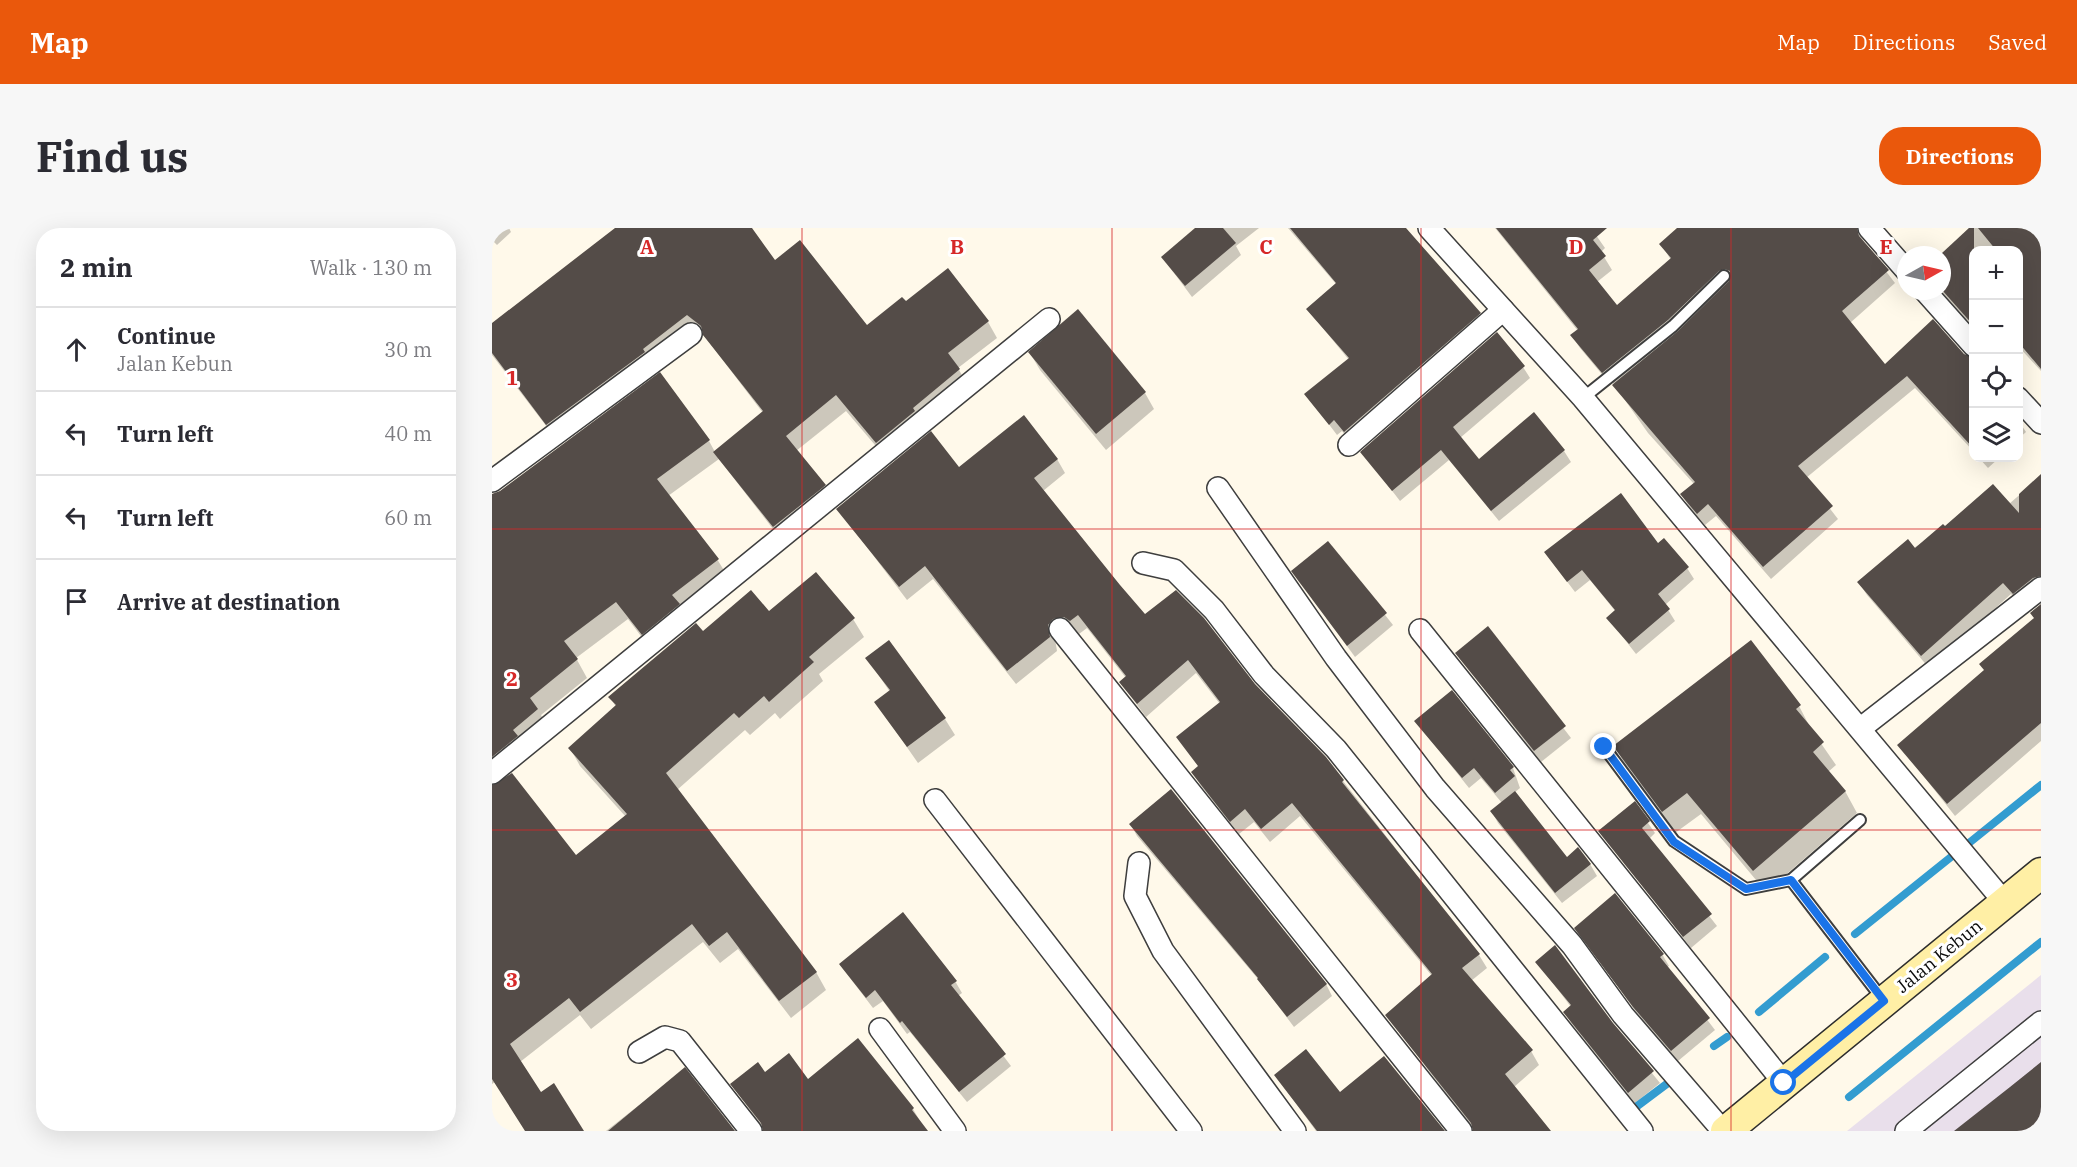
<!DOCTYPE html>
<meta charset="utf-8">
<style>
body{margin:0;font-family:"IBM Plex Serif",serif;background:#f7f7f7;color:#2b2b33}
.controls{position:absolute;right:18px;top:18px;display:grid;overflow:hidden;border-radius:12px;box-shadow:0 6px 24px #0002}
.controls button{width:54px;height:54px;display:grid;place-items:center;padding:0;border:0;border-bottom:2px solid #e1e1e2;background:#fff;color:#2b2b33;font:30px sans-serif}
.compass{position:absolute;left:1405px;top:18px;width:54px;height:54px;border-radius:50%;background:#fff;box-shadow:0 6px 24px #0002;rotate:82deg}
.stop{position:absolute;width:18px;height:18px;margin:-14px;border:4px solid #1a73e8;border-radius:50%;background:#fff}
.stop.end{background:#1a73e8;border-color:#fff;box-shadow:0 2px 6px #0008}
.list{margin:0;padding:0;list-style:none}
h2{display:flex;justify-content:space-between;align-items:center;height:78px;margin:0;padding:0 24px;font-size:26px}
h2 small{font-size:20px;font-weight:400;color:#7c7c81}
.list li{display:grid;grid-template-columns:39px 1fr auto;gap:18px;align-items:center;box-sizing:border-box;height:84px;padding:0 24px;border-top:2px solid #e1e1e2}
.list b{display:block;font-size:22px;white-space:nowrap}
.list p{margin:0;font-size:20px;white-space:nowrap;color:#7c7c81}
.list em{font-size:20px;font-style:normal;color:#7c7c81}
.icon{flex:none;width:33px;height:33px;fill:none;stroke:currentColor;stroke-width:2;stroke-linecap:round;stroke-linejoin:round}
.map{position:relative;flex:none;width:1549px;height:903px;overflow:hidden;border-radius:24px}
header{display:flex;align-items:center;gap:36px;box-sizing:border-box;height:84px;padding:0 30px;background:#ea580c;color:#fff}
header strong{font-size:28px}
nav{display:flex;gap:33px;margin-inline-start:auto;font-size:21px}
.intro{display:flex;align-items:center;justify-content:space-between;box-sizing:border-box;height:144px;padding:0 36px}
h1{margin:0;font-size:42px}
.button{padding:15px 27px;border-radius:24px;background:#ea580c;color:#fff;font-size:21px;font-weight:700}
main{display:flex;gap:36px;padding:0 36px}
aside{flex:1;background:#fff;border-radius:24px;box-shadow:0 6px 24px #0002}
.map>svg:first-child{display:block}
.industrial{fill:#e9dfeb}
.shadow{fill:#0003}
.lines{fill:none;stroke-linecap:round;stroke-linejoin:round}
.stream{stroke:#339cd0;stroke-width:8}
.building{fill:#544c48}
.service-casing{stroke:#3e3e3e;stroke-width:14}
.minor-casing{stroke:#3e3e3e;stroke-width:24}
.secondary-casing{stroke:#2d2d2d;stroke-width:33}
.service{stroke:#fff;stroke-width:10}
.minor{stroke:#fff;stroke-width:21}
.secondary{stroke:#ffefa5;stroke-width:30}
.route{stroke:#1a73e8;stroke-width:8}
.grid{fill:none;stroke:#d62828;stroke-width:1.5;stroke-opacity:0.55}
.labels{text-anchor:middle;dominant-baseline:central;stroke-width:6;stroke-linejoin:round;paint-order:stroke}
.street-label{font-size:18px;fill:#0b0b0b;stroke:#fff}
.grid-label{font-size:20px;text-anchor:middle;font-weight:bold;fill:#d62828;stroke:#fff;stroke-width:6;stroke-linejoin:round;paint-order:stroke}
</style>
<header>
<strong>Map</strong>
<nav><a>Map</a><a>Directions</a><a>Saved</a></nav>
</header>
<div class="intro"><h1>Find us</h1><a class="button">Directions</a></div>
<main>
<aside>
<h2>2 min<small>Walk · 130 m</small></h2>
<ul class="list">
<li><svg class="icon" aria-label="ahead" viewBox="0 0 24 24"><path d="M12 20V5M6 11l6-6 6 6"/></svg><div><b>Continue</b><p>Jalan Kebun</p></div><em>30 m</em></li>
<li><svg class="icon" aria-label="left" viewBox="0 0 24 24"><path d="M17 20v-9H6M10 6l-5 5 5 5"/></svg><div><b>Turn left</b></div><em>40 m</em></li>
<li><svg class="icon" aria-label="left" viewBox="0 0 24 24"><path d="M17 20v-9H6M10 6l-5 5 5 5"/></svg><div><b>Turn left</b></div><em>60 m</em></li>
<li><svg class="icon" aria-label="arrive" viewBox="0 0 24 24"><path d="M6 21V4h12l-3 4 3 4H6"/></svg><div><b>Arrive at destination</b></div></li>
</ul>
</aside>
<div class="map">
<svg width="1549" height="903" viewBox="0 0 1549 903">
<rect width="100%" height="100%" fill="#fff9ea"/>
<polygon class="industrial" points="1549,747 1549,903 1355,903"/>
<g class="shadow">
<polygon points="0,0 17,0 19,4 5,17 0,12"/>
<polygon points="125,0 258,0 283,35 375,99 414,75 496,94 505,110 466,140 476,158 394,230 354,183 304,223 342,273 291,314 227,231 176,268 225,331 236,349 161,424 136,391 84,430 95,450 49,487 55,499 2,553 0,558 0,266 217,213 223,224 271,185 214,110 205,102 65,212 0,127 0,97"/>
<polygon points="706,0 767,0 744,18 749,27 700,69 670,29"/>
<polygon points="796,0 912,0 987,86 994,97 860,215 850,203 845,207 814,166 857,132 816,82 844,56"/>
<polygon points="1003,0 1099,0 1113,20 1109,24 1120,42 1105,54 1125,79 1179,32 1169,16 1187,0 1365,0 1373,16 1403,55 1358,95 1393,138 1472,128 1482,131 1482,224 1423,160 1314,250 1346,291 1279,351 1224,288 1213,297 1197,279 1190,267 1202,256 1156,205 1121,155 1118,156 1088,120 1080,108 1086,103"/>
<polygon points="1477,0 1549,0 1549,143 1526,118 1526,22 1482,22 1482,101 1448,63 1450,27"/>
<polygon points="538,125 653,165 662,181 614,222 548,142"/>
<polygon points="1031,139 1038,150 968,210 987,233 1072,223 1079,234 1007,293 957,232 908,273 870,224"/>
<polygon points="1526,192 1534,204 1526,211"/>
<polygon points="1487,230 1507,230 1496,240"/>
<polygon points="565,231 573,245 551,263 652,388 762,457 833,530 987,727 995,740 979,753 1039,823 1047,837 1022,859 1055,903 982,903 895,787 940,748 808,588 778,614 762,594 747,606 709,558 701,545 707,539 686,509 728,476 704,445 654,489 629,455 634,450 595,400 587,406 581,402 563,411 565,423 524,456 441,351 415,372 346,281 467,241"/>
<polygon points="1549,248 1549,363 1529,378 1519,366 1437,440 1375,367 1367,355 1453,300 1517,276"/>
<polygon points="836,315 901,397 863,429 801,344"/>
<polygon points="1061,335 1195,340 1202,351 1173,377 1183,393 1144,426 1116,390 1124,384 1098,352 1083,364"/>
<polygon points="1549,378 1549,513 1463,588 1407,517 1493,443 1543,391"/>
<polygon points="277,385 361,391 372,409 327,446 331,453 288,491 283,485 258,507 253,502 185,562 324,744 334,762 299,790 246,721 228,735 211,714 99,801 88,787 28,834 48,866 88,903 34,903 3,854 0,856 0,560 84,629 134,589 88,538 78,520 124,479 118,469 211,405"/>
<polygon points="995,400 1079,510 1049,534 965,425"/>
<polygon points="375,430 453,491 463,507 426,535 384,475 398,464"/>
<polygon points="1307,478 1319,501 1344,537 1336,544 1353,563 1365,585 1274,664 1209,586 1183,605 1135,540 1123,519"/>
<polygon points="924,494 1021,540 1028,560 1022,565 1074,631 1098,636 1105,648 1070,675 1006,595 1000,584 1010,575 989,550 977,560"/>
<polygon points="1142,575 1163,605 1157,611 1225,698 1199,720 1108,603"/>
<polygon points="639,597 834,756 840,768 802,799 766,751 645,608"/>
<polygon points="1084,700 1170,726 1177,738 1175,739 1223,802 1186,833 1149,791"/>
<polygon points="1045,734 1120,796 1168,855 1143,875 1079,795 1073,784 1079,779"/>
<polygon points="348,737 463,753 470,765 466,768 519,838 475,874 418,804 415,806 391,773 381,780"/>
<polygon points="366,812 421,881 434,903 272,903 240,856 273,846 316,853"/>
<polygon points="192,842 241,903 114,903"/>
<polygon points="784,848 847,866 951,903 824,903"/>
</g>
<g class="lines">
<g class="stream">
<polyline points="1477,615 1549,557"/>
<polyline points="1363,706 1464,625"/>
<polyline points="1267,784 1333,729"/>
<polyline points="1222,818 1235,809"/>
<polyline points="1357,869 1549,714"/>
<polyline points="1144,879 1176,855"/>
</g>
</g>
<g class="building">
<polygon points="123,0 260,0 283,32 308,12 375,97 410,69 414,73 456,40 497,93 456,125 468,141 421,180 423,183 384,215 344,167 294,208 334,257 281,299 221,224 271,183 211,107 209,98 195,87 151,121 153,124 54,197 0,125 0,95"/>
<polygon points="703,0 731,0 744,15 693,58 669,29"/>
<polygon points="798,0 914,0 989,85 852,204 842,192 837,197 812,166 857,130 814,81 844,55"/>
<polygon points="1004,0 1115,0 1101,12 1114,28 1097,42 1125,77 1179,30 1167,16 1185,0 1365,0 1367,8 1397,42 1350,83 1393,136 1441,91 1472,126 1482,130 1482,221 1415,148 1306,238 1341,278 1271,339 1216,276 1205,286 1188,266 1203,254 1120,157 1186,103 1237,53 1238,43 1233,41 1227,43 1176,92 1110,145 1078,107 1086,101"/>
<polygon points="1477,0 1482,0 1482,98 1450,62 1450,25"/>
<polygon points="1486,0 1549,0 1549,141 1527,115 1527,22 1504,22"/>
<polygon points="586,81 654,164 604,206 536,124"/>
<polygon points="1005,104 1033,138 961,199 987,231 1042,184 1073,222 999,283 949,222 900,263 868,224"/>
<polygon points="168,144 218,212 165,251 227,331 180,367 188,376 150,407 124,374 72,413 86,431 38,470 46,481 21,502 26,508 0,529 0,266 8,263"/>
<polygon points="532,187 566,231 542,250 628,357 653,386 684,362 712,390 763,456 834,529 852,552 850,554 988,726 970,740 1041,822 1013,846 1059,903 981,903 979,895 893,787 940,746 800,575 769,601 753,581 738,594 699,544 706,538 684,509 728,474 696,432 645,476 627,454 634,448 586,387 578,393 572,389 561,391 556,397 558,409 515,443 433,338 407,359 344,281 439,203 467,239"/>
<polygon points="1549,246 1549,348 1541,350 1521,366 1511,355 1429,428 1365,354 1416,311 1423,320 1451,296 1453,298 1501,256 1527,285 1527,266"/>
<polygon points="1129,265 1166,315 1172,310 1197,339 1166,366 1178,381 1137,416 1114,390 1123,382 1090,342 1075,354 1052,324"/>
<polygon points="836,313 895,385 855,418 799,343"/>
<polygon points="324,344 363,390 317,429 322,434 277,474 272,468 247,490 242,485 174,545 325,744 287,773 235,704 217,718 200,696 88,784 77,770 18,816 49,864 62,855 92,903 33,903 0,851 0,557 20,545 84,627 135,586 76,520 124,477 116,469 204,395 211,403 259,362 277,383"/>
<polygon points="1549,376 1549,495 1455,576 1405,517 1492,442 1487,436 1542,390 1538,385"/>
<polygon points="996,398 1074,498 1042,523 963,425"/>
<polygon points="397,412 454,490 415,519 382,474 398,462 373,430"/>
<polygon points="1259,412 1309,477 1304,481 1332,514 1321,524 1354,563 1261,643 1195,565 1170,584 1121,518"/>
<polygon points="960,462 1022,539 1018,542 1023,548 1003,565 982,540 970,550 922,493"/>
<polygon points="679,561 835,756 795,789 765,751 766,750 637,596"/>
<polygon points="1023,563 1075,629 1086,619 1099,636 1063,665 998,583"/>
<polygon points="1143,573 1158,593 1150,600 1220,686 1191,709 1106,603"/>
<polygon points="1123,665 1172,726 1168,729 1218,790 1179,823 1141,779 1082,700"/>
<polygon points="411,684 465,753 459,757 514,826 467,864 410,793 408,795 383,762 374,770 347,736"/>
<polygon points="1063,717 1121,795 1162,843 1136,865 1071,784 1079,777 1043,734"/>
<polygon points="366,810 422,880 420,882 436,903 271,903 269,895 238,856 266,834 273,844 297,825 316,851"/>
<polygon points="814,821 848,864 892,828 953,903 825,903 782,847"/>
<polygon points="1549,834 1549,903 1462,903 1518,859"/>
<polygon points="193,839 243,903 116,903"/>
</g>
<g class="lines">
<defs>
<g id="service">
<polyline points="1091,170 1181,98 1232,48"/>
<polyline points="1112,519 1182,613 1254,661 1299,652"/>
<polyline points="1368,592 1299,652 1392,773"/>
</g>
<g id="minor">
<polyline points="937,0 1091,170 1513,675"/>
<polyline points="1377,0 1414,42"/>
<polyline points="1433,63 1482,118"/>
<polyline points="1526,170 1549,195"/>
<polyline points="857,217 1011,82"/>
<polyline points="0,253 199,106"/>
<polyline points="726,260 844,430 943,560 1080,717 1131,787 1231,903"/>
<polyline points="651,335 682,342 722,382 772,447 844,521 1150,903"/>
<polyline points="568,401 969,903"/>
<polyline points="928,402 1292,855"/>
<polyline points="1369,500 1549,360"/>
<polyline points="0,545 557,91"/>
<polyline points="443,572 699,903"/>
<polyline points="647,635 643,668 671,723 803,903"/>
<polyline points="388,801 463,903"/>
<polyline points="147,824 173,809 188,813 259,903"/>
<polyline points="1414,903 1549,794"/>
</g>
<polyline id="secondary" points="1234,903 1549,645"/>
</defs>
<use href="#service" class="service-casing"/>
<use href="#minor" class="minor-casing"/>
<use href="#secondary" class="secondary-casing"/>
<use href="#service" class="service"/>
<use href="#minor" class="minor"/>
<use href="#secondary" class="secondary"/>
</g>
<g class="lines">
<polyline class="route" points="1112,519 1182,614 1254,661 1299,652 1392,773 1292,855"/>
</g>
<path class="grid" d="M310 0V903M620 0V903M929 0V903M1239 0V903M0 301H1549M0 602H1549"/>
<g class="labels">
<g class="street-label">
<text transform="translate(1447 728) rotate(-39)">Jalan Kebun</text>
</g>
</g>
<g class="grid-label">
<text x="155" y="26">A</text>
<text x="465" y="26">B</text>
<text x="774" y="26">C</text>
<text x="1084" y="26">D</text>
<text x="1394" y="26">E</text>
<text x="20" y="157">1</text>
<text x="20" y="458">2</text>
<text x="20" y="759">3</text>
</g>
</svg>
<div class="controls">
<button>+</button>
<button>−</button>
<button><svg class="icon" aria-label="locate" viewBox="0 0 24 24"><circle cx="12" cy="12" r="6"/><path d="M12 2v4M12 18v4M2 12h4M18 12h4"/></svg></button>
<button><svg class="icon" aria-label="layers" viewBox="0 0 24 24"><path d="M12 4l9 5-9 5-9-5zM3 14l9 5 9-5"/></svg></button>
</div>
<svg class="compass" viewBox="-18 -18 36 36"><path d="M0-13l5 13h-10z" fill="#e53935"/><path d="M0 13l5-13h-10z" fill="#7c7c81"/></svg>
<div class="stop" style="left:1292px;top:855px"></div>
<div class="stop end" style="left:1112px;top:519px"></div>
</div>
</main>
